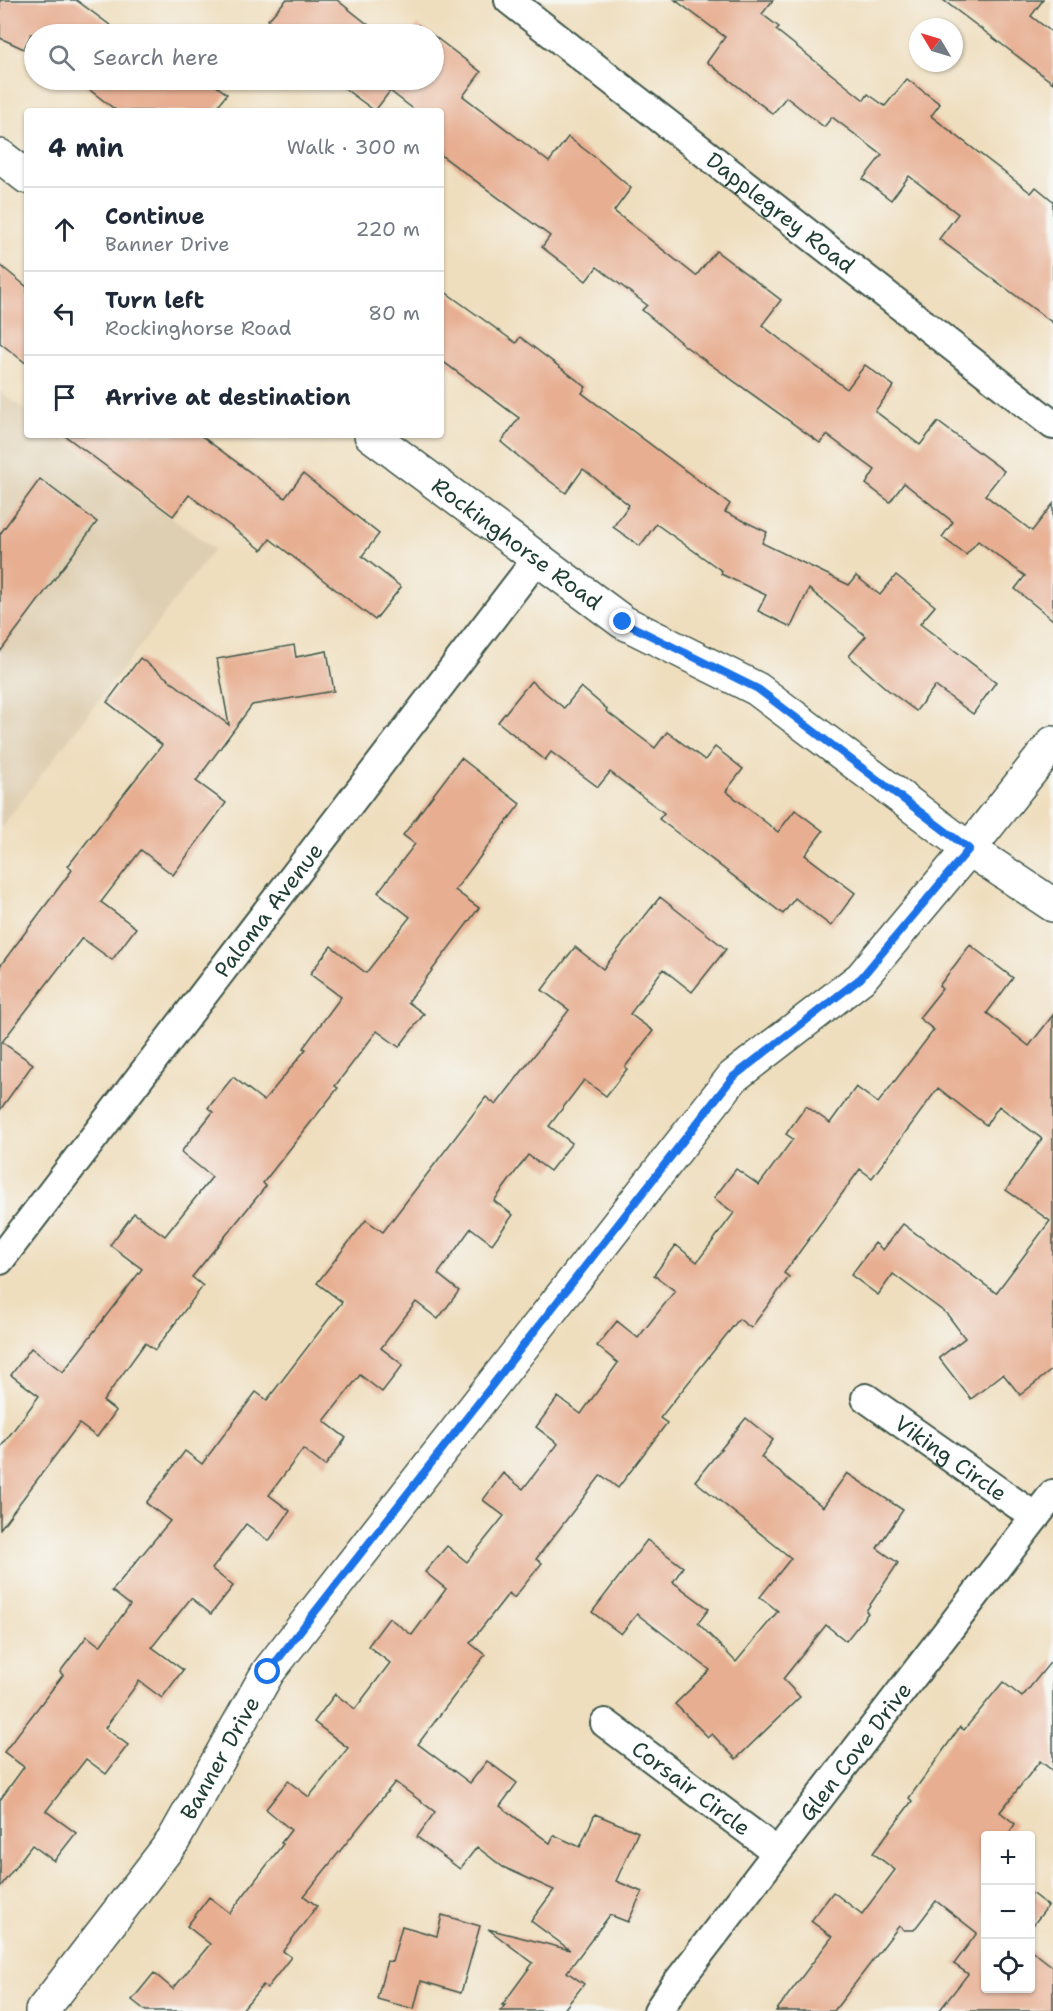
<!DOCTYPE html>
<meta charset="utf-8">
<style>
body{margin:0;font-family:"Shantell Sans",sans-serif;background:#f6f6f7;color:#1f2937}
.controls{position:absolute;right:18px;bottom:18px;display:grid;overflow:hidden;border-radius:6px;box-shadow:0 2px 4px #0004}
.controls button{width:54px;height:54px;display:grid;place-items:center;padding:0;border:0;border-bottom:2px solid #e0e1e3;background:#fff;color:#1f2937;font:30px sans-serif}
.compass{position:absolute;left:909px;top:18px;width:54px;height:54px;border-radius:50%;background:#fff;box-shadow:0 2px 4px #0004;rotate:308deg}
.stop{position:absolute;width:18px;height:18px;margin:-14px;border:4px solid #1a73e8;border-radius:50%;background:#fff}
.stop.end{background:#1a73e8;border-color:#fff;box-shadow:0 2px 6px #0008}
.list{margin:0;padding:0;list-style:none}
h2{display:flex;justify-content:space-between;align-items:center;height:78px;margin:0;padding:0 24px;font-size:26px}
h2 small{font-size:20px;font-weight:400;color:#747a83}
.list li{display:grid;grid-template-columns:39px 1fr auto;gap:18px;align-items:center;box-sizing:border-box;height:84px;padding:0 24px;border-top:2px solid #e0e1e3}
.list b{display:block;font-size:22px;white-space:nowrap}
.list p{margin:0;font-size:20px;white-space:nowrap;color:#747a83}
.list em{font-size:20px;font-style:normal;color:#747a83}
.icon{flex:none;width:33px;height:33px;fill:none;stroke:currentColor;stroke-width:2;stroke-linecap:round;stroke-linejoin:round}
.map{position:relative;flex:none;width:1053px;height:2011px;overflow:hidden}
.search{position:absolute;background:#fff;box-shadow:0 2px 4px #0004;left:24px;top:24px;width:420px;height:66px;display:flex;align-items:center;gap:15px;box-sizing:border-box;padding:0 21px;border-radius:33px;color:#747a83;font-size:22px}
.panel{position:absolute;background:#fff;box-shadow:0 2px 4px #0004;left:24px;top:108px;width:420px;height:330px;border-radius:6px}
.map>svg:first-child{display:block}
.built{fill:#dfcfb2}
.building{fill:#e7ae91}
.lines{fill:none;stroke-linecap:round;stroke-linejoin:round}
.minor-casing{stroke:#3e5549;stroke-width:32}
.tertiary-casing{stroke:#3e5549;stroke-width:36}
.minor{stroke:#fff;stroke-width:28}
.tertiary{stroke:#fff;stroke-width:33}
.route{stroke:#1a73e8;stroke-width:8}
.labels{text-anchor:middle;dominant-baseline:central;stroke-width:5;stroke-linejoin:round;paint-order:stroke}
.street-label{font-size:22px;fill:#1f3d34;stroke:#f6f6f2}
</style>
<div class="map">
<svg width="1053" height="2011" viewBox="0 0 1053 2011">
<rect width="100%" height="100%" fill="#f6f6f2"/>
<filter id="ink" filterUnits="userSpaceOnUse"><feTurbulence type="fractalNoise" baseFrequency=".0167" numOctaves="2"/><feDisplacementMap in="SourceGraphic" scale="12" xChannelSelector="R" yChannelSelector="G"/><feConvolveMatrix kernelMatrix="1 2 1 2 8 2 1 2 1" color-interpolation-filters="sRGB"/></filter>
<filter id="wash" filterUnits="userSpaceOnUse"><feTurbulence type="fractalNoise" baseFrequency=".008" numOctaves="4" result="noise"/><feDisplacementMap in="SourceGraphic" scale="24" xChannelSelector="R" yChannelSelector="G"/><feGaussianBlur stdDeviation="1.35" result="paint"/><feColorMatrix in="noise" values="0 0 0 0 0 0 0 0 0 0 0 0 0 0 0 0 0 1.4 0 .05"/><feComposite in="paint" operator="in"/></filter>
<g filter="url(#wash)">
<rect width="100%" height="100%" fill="#efdebe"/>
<polygon class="built" points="0,391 27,411 27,435 60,435 214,549 0,829"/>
<g id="blocks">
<g class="building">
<polygon points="0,0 76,0 122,34 31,34 24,49 0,38"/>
<polygon points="286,0 337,0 380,34 286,34 268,20"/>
<polygon points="675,0 773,0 762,14 779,27 776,30 864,100 868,94 885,106 907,79 940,104 931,116 1031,193 1036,187 1053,201 1053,323 939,239 958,214 909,176 891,200 863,179 882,155 832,117 824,127 786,97 773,114 707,62 725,37"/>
<polygon points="943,0 1043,0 1031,16 1053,33 1053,83"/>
<polygon points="418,25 431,34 410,34"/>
<polygon points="434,36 481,72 463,96 549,162 568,137 596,158 631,188 614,211 696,276 716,251 781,300 762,325 799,354 847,389 865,365 894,386 875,411 920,445 938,422 1004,471 985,495 1032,531 1053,504 1053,620 1015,589 1025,576 978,541 966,555 942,537 953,522 904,483 890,502 866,484 875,470 827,435 820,443 685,346 642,310 647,305 597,267 586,281 542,247 550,236 441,155 441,111 416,111 390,91 375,111 333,80 434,80"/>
<polygon points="77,80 208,80 227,94 214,111 117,111"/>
<polygon points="0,265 27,287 27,364 0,343"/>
<polygon points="441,289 516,343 520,337 586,387 582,393 730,504 725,512 767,532 762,543 849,585 856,576 880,595 896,575 935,606 920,624 996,682 973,714 935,686 916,711 888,690 849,656 866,636 809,589 791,627 758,611 766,595 721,574 722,571 656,524 640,546 613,527 629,505 583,469 566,493 535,470 501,442 519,418 441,360"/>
<polygon points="64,435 200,435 285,498 303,474 379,534 362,556 401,587 375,620 270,539 262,550 189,495 173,516"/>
<polygon points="40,479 97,522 0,652 0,534"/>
<polygon points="294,645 296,657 327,651 334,691 252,705 196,781 226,803 173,875 141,850 101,902 136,928 112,960 82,938 2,1042 33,1064 0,1110 0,966 72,870 68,866 162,745 107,702 140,658 229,725 217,659"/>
<polygon points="531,681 564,708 581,687 607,709 606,711 655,748 667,732 705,760 715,747 743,769 726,791 778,832 795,810 823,831 805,855 855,893 831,926 795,898 783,914 659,819 664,813 610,772 598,787 551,752 545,760 498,722"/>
<polygon points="461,758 520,804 455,890 479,908 408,1002 424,1014 399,1047 377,1031 335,1086 338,1088 263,1183 266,1186 192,1277 203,1286 155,1350 145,1343 103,1401 116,1411 97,1437 79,1424 0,1529 0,1448 39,1396 11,1375 31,1348 63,1372 142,1269 110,1245 134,1213 165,1236 212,1177 181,1152 213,1112 208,1108 233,1077 264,1101 306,1049 303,1048 341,997 310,974 331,946 366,973 410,917 378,892 415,844 403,835"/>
<polygon points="660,897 726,949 692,992 663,969 630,1014 653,1031 625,1067 627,1069 606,1096 584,1080 549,1126 572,1143 550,1171 528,1155 494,1201 513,1215 492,1244 471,1228 438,1274 459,1291 438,1319 416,1302 381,1348 403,1365 382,1392 360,1375 324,1421 346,1438 325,1466 303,1449 269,1495 290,1511 269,1541 246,1524 212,1569 233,1586 211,1614 191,1598 152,1647 183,1670 162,1698 139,1681 105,1728 128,1745 106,1774 86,1759 46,1811 76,1833 54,1861 32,1845 0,1887 0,1800 24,1767 4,1752 63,1675 60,1672 87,1636 100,1646 130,1605 112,1591 170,1521 146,1503 185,1451 202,1464 256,1392 267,1400 342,1302 317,1283 366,1220 383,1232 486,1097 496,1105 569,1010 542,990 575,947 603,969"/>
<polygon points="970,945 1013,978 987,1013 1029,1046 1053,1015 1053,1369 1020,1395 1003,1374 971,1399 939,1358 965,1338 947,1314 893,1274 878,1295 851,1275 875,1243 883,1250 903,1224 996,1293 1050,1221 1006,1190 1042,1139 999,1106 986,1125 938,1088 872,1178 860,1169 784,1273 789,1277 751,1328 739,1319 660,1418 667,1423 618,1488 601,1475 536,1559 542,1563 514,1598 509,1593 470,1643 485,1655 418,1744 470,1783 487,1761 517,1783 500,1806 550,1843 554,1835 580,1847 595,1814 638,1832 616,1881 642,1892 628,1922 610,1915 567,1972 584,1984 563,2011 500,2011 505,2005 502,2005 533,1963 488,1929 570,1950 531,1921 554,1890 503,1867 477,1847 460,1869 417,1837 435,1812 395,1782 304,1896 317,1906 283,1951 291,1957 267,1988 263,1985 241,2011 146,2011 132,2000 154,1973 173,1989 210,1944 187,1926 209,1897 230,1913 283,1844 281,1843 291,1830 266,1809 288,1781 309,1797 348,1748 314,1722 335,1694 355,1709 390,1663 368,1646 389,1618 412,1635 446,1589 425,1572 447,1546 467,1562 504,1516 483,1500 503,1473 523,1489 558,1444 536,1427 558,1397 581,1414 618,1363 597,1346 617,1321 638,1338 675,1291 654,1275 676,1245 697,1262 734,1213 714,1198 736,1169 759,1185 793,1139 786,1134 806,1106 830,1123 856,1087 878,1103 934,1030 919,1018 942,989 939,986"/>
<polygon points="746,1418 773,1440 761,1457 823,1507 847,1473 903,1510 877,1548 898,1563 866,1611 868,1613 846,1641 826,1625 783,1679 800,1697 736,1759 712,1734 708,1737 675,1704 710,1670 637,1614 621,1634 592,1612 647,1540 683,1567 673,1582 709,1609 698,1623 736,1662 778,1611 760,1597 791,1558 695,1481"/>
<polygon points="1053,1659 1053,1771 1040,1761 1000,1812 1015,1824 1007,1836 986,1836 986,1989 1030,1989 1030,1949 1053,1967 1053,2011 939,2011 968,1974 954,1964 977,1933 936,1901 914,1930 904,1930 899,1926 834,2011 776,2011 832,1937 811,1921 833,1892 862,1914 895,1870 873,1853 912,1801 909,1798 960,1727 964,1730 1003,1682 1022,1697"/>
<polygon points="1030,1892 1048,1906 1030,1929"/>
<polygon points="442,1915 480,1926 461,1993 421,1981 414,2009 377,1999 387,1961 392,1962 402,1926 437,1936"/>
</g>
</g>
</g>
<g filter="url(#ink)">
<use href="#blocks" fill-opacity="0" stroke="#3e5549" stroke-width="1.5"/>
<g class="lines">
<defs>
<g id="minor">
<path id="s1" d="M509 0 1053 425"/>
<path id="s2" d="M0 1260 537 559"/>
<path id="s3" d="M866 1398 1035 1517"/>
<path id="s4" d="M605 1723 777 1852"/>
<path id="s5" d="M658 2011 676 1984 1053 1494"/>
</g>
<g id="tertiary">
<polyline points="0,156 27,177"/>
<path id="s6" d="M371 435 623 622 757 689 969 849 1053 905"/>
<path id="s7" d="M42 2011 173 1841 268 1672 733 1077 861 978 969 849 1053 743"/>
</g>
</defs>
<use href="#minor" class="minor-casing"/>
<use href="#tertiary" class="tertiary-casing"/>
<use href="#minor" class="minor"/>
<use href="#tertiary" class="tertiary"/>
</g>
</g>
<g class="lines" filter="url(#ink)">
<polyline class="route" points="268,1672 733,1077 861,978 969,849 758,689 623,622"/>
</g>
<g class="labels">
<g class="street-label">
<text stroke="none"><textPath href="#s1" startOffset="345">Dapplegrey Road</textPath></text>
<text stroke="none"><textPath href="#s6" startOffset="182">Rockinghorse Road</textPath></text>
<text stroke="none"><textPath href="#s2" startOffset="441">Paloma Avenue</textPath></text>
<text stroke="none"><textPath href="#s3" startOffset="104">Viking Circle</textPath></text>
<text stroke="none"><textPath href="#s5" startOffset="326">Glen Cove Drive</textPath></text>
<text stroke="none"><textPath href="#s7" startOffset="310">Banner Drive</textPath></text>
<text stroke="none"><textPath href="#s4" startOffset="108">Corsair Circle</textPath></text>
</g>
</g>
</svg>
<div class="controls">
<button>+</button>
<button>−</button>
<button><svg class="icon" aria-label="locate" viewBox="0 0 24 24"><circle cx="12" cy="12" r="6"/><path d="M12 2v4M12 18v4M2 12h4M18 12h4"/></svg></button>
</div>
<svg class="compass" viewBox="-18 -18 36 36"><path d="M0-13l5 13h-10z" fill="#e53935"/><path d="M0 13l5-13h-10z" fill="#747a83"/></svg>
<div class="stop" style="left:268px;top:1672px"></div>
<div class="stop end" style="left:623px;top:622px"></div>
<div class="search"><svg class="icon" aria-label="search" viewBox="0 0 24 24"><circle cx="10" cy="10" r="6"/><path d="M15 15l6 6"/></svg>Search here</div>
<section class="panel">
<h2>4 min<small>Walk · 300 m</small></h2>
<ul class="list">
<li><svg class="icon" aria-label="ahead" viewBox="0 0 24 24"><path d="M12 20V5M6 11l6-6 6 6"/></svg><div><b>Continue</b><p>Banner Drive</p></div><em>220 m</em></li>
<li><svg class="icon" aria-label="left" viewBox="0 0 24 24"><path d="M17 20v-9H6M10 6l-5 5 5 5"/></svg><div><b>Turn left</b><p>Rockinghorse Road</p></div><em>80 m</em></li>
<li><svg class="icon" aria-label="arrive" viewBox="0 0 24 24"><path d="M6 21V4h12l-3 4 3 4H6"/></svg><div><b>Arrive at destination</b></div></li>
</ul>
</section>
</div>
